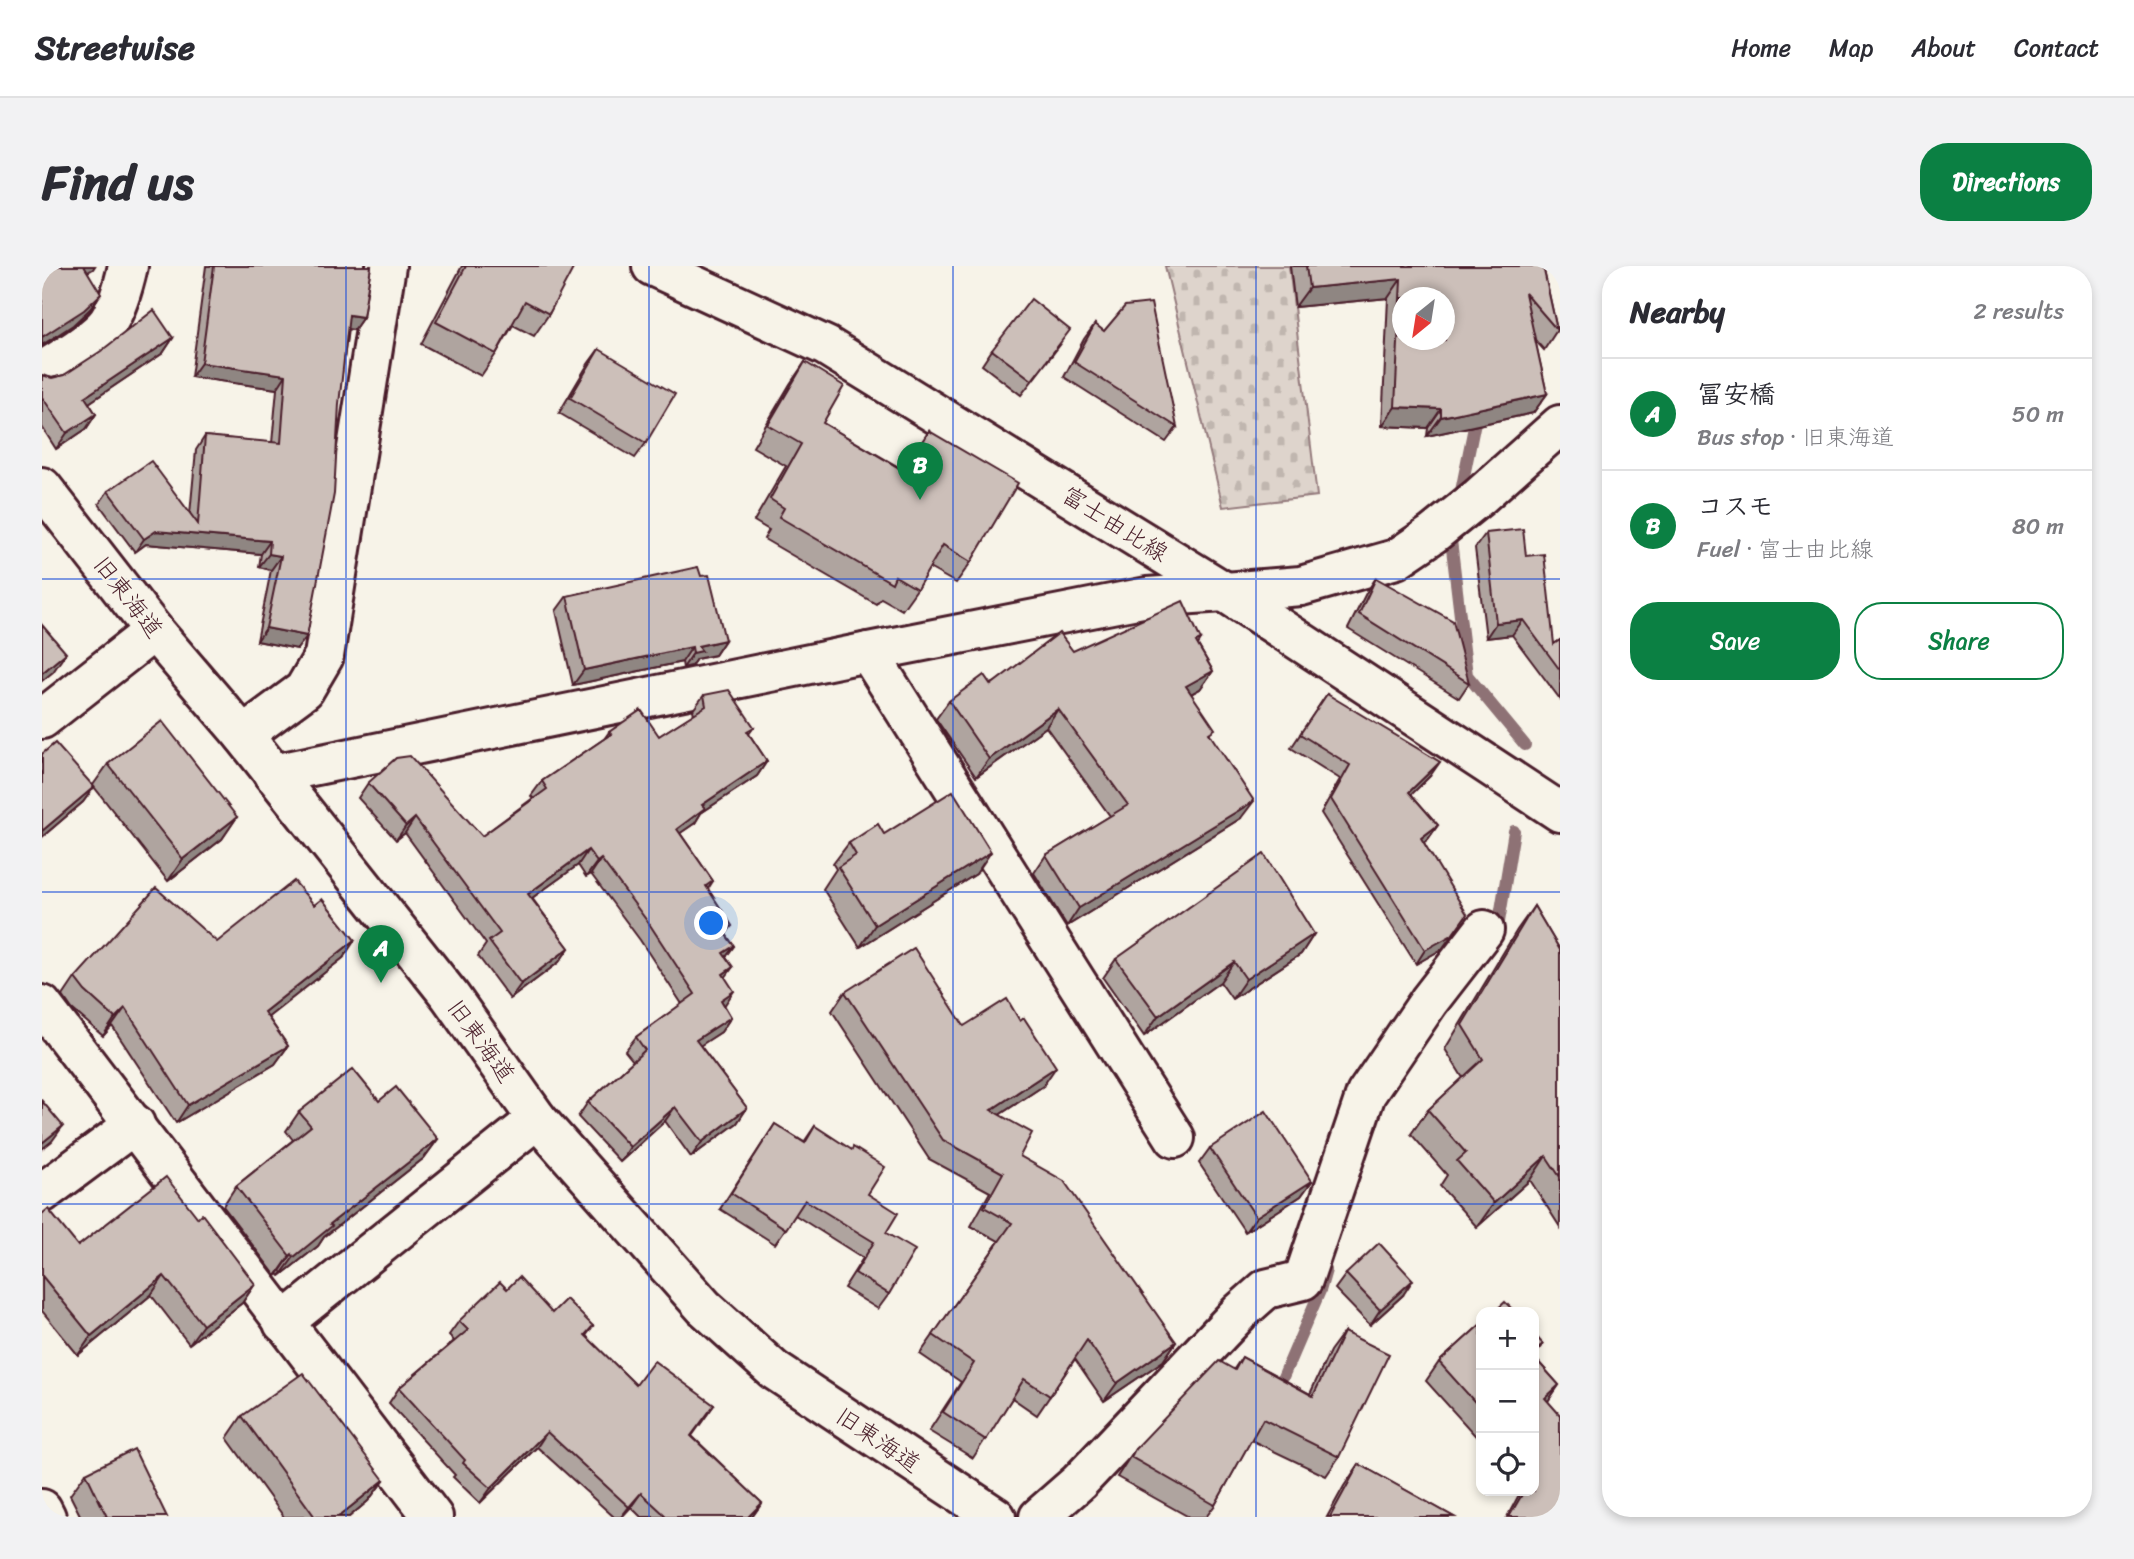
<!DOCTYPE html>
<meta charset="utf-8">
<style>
body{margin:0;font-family:Sriracha,"Klee One",sans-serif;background:#f2f2f3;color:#2b2b33}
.controls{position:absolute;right:21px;bottom:21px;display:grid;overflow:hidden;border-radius:14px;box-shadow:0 4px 10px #0003}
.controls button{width:63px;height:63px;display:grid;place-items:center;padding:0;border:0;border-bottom:2px solid #e1e1e2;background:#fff;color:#2b2b33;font:35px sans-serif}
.compass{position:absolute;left:1350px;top:21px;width:63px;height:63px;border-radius:50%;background:#fff;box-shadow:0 4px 10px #0003;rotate:210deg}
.you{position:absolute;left:670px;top:658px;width:24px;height:24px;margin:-18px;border:5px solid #fff;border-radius:50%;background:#1a73e8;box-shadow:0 0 0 10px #1a73e833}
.badge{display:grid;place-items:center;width:46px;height:46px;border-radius:50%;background:#0b8043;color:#fff;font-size:23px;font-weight:700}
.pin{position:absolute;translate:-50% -58px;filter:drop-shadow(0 2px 4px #0008)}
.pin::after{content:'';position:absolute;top:37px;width:24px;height:21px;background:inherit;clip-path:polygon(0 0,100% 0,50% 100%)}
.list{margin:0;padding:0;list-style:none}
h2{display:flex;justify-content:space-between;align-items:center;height:91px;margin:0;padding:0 28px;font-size:30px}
h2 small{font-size:23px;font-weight:400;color:#7c7c81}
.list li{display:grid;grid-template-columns:46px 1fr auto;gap:21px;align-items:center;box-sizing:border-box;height:112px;padding:0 28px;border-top:2px solid #e1e1e2}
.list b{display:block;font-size:26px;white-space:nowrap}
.list p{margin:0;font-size:23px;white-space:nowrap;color:#7c7c81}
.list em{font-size:23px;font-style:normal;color:#7c7c81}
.actions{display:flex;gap:14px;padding:21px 28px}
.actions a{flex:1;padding:16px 0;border:2px solid #0b8043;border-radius:28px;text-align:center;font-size:24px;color:#0b8043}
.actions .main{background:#0b8043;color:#fff}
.icon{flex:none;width:38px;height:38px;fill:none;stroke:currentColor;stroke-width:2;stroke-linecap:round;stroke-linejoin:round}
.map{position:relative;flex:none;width:1518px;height:1251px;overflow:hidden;border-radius:28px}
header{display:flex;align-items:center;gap:42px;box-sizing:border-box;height:98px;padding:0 35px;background:#fff;border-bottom:2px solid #e1e1e2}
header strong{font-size:33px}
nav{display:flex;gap:38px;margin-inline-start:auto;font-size:24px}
.intro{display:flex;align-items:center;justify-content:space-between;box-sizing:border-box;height:168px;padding:0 42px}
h1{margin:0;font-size:49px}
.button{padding:18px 32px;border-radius:28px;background:#0b8043;color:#fff;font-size:24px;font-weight:700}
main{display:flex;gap:42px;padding:0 42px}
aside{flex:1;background:#fff;border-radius:28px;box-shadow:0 4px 10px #0003}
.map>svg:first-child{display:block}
.cemetery{fill:url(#cemetery-stones);stroke:#947a7c;stroke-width:2}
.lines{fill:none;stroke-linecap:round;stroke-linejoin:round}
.stream{stroke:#8e7275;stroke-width:12}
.street-casing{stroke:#4a1f2b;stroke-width:44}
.secondary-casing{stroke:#4a1f2b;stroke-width:44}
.street{stroke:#f7f3e8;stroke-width:38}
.secondary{stroke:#f7f3e8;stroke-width:38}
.wall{fill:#afa49f;stroke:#4a1f2b;stroke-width:2}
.shaded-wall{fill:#8f8682;stroke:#4a1f2b;stroke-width:2}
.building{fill:#ccbfb9;stroke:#4a1f2b;stroke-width:2;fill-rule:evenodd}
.grid{fill:none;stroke:#1d4ed8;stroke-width:2;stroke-opacity:0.55}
.labels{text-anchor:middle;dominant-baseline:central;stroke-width:5;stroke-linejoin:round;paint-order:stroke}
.street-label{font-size:24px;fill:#4a1f2b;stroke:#f7f3e8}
</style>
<header>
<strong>Streetwise</strong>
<nav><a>Home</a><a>Map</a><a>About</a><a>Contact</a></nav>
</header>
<div class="intro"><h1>Find us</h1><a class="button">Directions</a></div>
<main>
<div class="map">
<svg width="1518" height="1251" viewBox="0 0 1518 1251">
<defs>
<pattern id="cemetery-stones" width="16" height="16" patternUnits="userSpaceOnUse" patternTransform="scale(1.75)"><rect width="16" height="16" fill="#ded4cc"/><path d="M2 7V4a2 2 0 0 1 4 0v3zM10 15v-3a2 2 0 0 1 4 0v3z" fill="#c0b6af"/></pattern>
</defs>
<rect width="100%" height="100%" fill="#f7f3e8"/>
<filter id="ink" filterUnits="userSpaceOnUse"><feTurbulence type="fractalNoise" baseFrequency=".0143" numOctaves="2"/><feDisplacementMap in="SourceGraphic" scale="14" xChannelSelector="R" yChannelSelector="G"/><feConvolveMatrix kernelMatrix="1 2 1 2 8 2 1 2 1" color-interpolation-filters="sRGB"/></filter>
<g filter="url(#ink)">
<polygon class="cemetery" points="1123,0 1247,0 1275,230 1181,241"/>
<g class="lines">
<g class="stream">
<polyline points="1417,235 1435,146"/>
<polyline points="1412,263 1409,274 1425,409 1483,479"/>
<polyline points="1455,668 1472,565"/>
<polyline points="1241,1111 1278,1025 1284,1004"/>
</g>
<defs>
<g id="street">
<path d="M0 105C18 94 54 73 66 56 76 40 82 18 86 0"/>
<polyline points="826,386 1133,872"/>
<polyline points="0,453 112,365"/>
<polyline points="201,469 262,424 282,390 344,0"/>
<polyline points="231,508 826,386 1105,331 1183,326"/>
<polyline points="0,739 391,1251"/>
<polyline points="0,927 93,858"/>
<polyline points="241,1057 495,853"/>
<polyline points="0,1243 4,1251"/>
<polyline points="997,1251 1037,1216 1198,1046 1224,1023 1261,1014 1324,828 1387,735 1442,664"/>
</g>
<g id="secondary">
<polyline points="610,0 784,80 1183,326 1518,546"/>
<polyline points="0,221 112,365 201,469 408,730 495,853 662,1041 732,1104 954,1251"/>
<polyline points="1183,326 1259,320 1354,293 1391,268 1437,231 1518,159"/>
</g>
</defs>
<use href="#street" class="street-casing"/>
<use href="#secondary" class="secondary-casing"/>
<use href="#street" class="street"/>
<use href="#secondary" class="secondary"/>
</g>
<g class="wall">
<polygon points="164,0 329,0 321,51 312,64 306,63 265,370 255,383 215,375 229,304 217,301 219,288 104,278 93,286 57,238 66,225 148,248 154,184 163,170 230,177 235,123 149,111"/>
<polygon points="420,0 530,0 507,48 492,70 471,59 454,88 439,110 379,78"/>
<polygon points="1248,0 1501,0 1515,64 1502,84 1493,74 1505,128 1491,147 1385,170 1386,162 1340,160 1346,32 1253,41"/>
<polygon points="1053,58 1135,161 1124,176 1022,111 1042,73"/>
<polygon points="131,72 121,87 47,137 54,148 44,163 14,183 0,161 0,109 10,112 22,109"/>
<polygon points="1018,79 979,129 940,99 950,84"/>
<polygon points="557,83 604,177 593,192 517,147 546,98"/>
<polygon points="763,96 781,157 862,204 872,187 887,165 929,296 914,317 887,302 875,323 860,344 839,332 834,338 722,273 727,264 712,255 744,200 711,181 748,118"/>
<polygon points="1444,267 1484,290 1512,378 1518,374 1518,433 1470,369 1444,372 1433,282"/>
<polygon points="659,310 683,374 673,389 654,393 649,400 641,402 640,396 531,419 514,345 525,330"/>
<polygon points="1334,312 1427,417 1417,432 1306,363 1324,327"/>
<polygon points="1159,374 1156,379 1171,405 1158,423 1149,428 1169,470 1199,552 1025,660 992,607 1004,589 1068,550 1004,461 934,511 894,453 907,435 1031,385"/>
<polygon points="1285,428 1388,510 1369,528 1396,559 1386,573 1382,576 1416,662 1400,683 1374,698 1279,547 1298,513 1249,482"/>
<polygon points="662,429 712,461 707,468 725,495 715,510 659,547 653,557 638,567 671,615 666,623 690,660 684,668 692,680 684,691 682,739 689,751 679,766 658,779 705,842 695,857 649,891 623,855 578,896 536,851 546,836 591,795 583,785 594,771 640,738 598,674 549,608 544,611 536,599 490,632 527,682 517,696 468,733 436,690 444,678 363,567 354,574 316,532 326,517 440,570 491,532 489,530 500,515 562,473 567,466 617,470 652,448 651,444"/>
<polygon points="0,488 51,519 66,498 195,551 180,573 126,615 52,521 41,536 0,571"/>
<polygon points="842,568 934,608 818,681 781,623 794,603 791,598 807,577"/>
<polygon points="1492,640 1518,684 1518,961 1488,914 1435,961 1398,920 1405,909 1369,868 1386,844 1421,812 1403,783 1475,664"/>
<polygon points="1272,668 1259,688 1190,733 1178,716 1102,770 1061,712 1074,693"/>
<polygon points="175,676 301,692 226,751 246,780 233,798 134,857 70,760 61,770 30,743 21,730 33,712"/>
<polygon points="803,726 922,760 1001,820 957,849 978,890 1134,1076 1121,1095 1062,1135 1033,1093 995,1149 970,1132 931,1192 887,1165 919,1116 878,1088 957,975 929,960 948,926 887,893 790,745"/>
<polygon points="337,835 396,873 382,892 282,971 276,980 238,1010 236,1008 234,1010 181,940 194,920 251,874 244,865 257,846"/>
<polygon points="733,858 762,876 773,860 826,928 844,967 847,1028 836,1043 802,1022 821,992 753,949 733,978 678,943"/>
<polygon points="1168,882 1270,915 1259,930 1203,966 1157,897"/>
<polygon points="0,948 36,980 156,952 213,1018 200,1037 147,1078 109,1029 36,1089 0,1045"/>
<polygon points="1304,1008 1361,1029 1328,1059 1293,1023"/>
<polygon points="465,1023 510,1047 551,1060 544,1070 594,1119 672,1139 650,1170 720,1237 710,1251 599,1251 589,1241 580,1251 572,1251 495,1181 438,1237 411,1211 413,1209 347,1137 357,1122 412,1075 407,1069 417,1055"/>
<polygon points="1439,1058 1439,1176 1384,1115 1397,1096"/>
<polygon points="1302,1066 1297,1191 1284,1210 1209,1174 1173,1239 1164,1251 1147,1251 1075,1211 1093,1183 1192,1103 1200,1091 1268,1128 1288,1085"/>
<polygon points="1492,1091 1517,1119 1506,1135 1518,1251 1465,1251 1479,1225 1492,1225"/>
<polygon points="200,1150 342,1214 326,1235 307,1251 242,1251 185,1172"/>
<polygon points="1317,1198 1412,1251 1285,1251 1302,1220"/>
<polygon points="44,1207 125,1251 39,1251 28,1229"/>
</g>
<g class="shaded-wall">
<polygon points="41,0 53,0 51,3 31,15"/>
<polygon points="1359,13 1346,32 1253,41 1267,22"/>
<polygon points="59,28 48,43 31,59 0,79 0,71"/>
<polygon points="307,49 321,51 312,64 298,62"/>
<polygon points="131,72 121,87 32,147 43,131"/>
<polygon points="159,97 244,109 235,123 149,111"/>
<polygon points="1505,128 1491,147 1385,170 1399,151"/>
<polygon points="1353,141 1399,143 1386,162 1340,160"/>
<polygon points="54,148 44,163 14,183 25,167"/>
<polygon points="114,265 228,275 219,288 104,278 93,286 102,273"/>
<polygon points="227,288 239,290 229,304 217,301"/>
<polygon points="1481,354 1470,369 1444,372 1454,357"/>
<polygon points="224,362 265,370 255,383 215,375"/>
<polygon points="683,374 673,389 654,393 649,400 641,402 656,380"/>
<polygon points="650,381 640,396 531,419 542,404"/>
<polygon points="24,387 11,406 0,415 0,407"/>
<polygon points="1171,405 1158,423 1132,437 1144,420"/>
<polygon points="1016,443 1004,461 934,511 947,493"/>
<polygon points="725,495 715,510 659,547 653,557 624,577 635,563 660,539"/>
<polygon points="1398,496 1388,510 1358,540 1367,526"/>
<polygon points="52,521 41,536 0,571 0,565"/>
<polygon points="1212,535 1199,552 1025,660 1037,642"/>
<polygon points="195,551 180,573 126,615 141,593"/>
<polygon points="373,552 363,567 354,574 364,560"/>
<polygon points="1396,559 1386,573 1369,586 1379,572"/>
<polygon points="546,584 536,599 476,642 486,628"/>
<polygon points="949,586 934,608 818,681 833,659"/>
<polygon points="559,593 549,608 544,611 555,596"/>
<polygon points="1425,648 1400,683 1374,698 1383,684"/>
<polygon points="1272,668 1259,688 1190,733 1204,713"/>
<polygon points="313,674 301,692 210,764 222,746"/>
<polygon points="692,680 681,695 681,687"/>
<polygon points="527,682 517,696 468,733 479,718"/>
<polygon points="1192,696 1178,716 1102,770 1116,750"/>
<polygon points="691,701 680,716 681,708"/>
<polygon points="692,725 682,740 679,734"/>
<polygon points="83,742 70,760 61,770 73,752"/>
<polygon points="689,751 679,766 644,789 654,774"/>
<polygon points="246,780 233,798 134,857 146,839"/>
<polygon points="1014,801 1001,820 936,863 949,844"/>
<polygon points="633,841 623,855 578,896 588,881"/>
<polygon points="705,842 695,857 649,891 660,876"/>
<polygon points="21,860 10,875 0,883 0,877"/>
<polygon points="396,873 382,892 282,971 276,980 238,1010 252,991 288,958"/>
<polygon points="1504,890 1488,914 1435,961 1452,937"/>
<polygon points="1270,915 1259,930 1203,966 1214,951"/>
<polygon points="250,988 236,1008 234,1010 248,990"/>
<polygon points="122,1010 109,1029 36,1089 49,1070"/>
<polygon points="1371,1014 1361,1029 1328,1059 1338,1044"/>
<polygon points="213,1018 200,1037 147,1078 161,1059"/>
<polygon points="1134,1076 1121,1095 1062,1135 1075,1117"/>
<polygon points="1501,1078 1492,1090 1492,1085"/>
<polygon points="1517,1119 1504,1138 1503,1132"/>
<polygon points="505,1166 495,1181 438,1237 449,1222"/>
<polygon points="342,1214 326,1235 307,1251 296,1251"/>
<polygon points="599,1227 589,1241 579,1251 587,1241"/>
<polygon points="720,1237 710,1251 706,1251"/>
</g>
<g class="building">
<polygon points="0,0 42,0 59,28 42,44 0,71"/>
<polygon points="172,0 329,0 321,51 307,49 297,138 292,228 265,370 224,362 239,290 227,288 228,275 114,265 102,273 66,225 109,195 156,258 163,170 239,177 244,109 159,97"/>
<polygon points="424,0 530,0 532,1 507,48 483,35 454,88 394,56"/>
<path d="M1264 0H1501L1515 64 1483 27 1505 128 1399 151V143L1353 141 1359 13 1267 22ZM1361 32H1403V74H1361Z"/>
<polygon points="989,33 1028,64 990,114 950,84"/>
<polygon points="1109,37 1135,161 1032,96 1053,58 1062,65 1083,40"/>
<polygon points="112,44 131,72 43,131 54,148 25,167 0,131 0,109 10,112 22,109 59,85"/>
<polygon points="557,83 633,128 604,177 528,132"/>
<polygon points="763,96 802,120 781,157 864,206 887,165 976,217 929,296 901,279 875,323 853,310 850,317 737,251 742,242 728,233 759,178 726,159"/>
<polygon points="1481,263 1484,290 1502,288 1512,378 1518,374 1518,404 1481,354 1454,357 1444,267"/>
<polygon points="656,301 659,310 667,309 683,374 656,380 660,385 651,387 650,381 542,404 525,330"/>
<polygon points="1334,312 1411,355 1427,417 1317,348"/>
<polygon points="1141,335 1159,374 1154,376 1171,405 1144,420 1173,463 1167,467 1212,535 1037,642 1004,589 1086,539 1016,443 947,493 907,435 942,409 949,419 1017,367 1031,385"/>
<polygon points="0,359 24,387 0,407"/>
<polygon points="687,424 712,461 705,465 725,495 660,539 663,542 635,563 671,615 664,620 690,660 681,665 692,680 681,687 691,701 681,708 692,725 679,734 689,751 654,774 705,842 660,876 633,841 588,881 546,836 603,784 594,771 653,728 608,659 559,593 555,596 546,584 486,628 527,682 479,718 447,675 458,667 373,552 364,560 326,517 354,492 368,490 440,570 505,523 500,515 569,468 567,466 599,444 617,470 664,440 662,429"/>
<polygon points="1285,428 1398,496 1367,526 1396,559 1379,572 1425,648 1410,669 1383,684 1289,533 1308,499 1258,468"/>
<polygon points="120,455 195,551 141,593 66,498"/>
<polygon points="13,477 52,521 0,565 0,488"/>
<polygon points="911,525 949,586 833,659 796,601 814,589 807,577 836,558 842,568"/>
<polygon points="1222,588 1272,668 1204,713 1192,696 1116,750 1074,693"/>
<polygon points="252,615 272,639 280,633 313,674 222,746 246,780 146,839 83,742 73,752 43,725 33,712 114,622 175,676"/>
<polygon points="1492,640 1518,684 1518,911 1504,890 1452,937 1415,895 1424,887 1386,844 1441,793 1420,759"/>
<polygon points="872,682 922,760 965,733 978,755 982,752 1014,801 949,844 990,867 978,890 1022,915 1134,1076 1075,1117 1045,1074 1008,1130 982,1113 944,1174 901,1146 932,1097 891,1069 970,957 942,941 961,907 901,874 803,726"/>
<polygon points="311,803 337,835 354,821 396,873 288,958 290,960 252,991 250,988 248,990 194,920 269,860 257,846"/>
<polygon points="0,835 21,860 0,877"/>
<polygon points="1224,845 1270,915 1214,951 1168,882"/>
<polygon points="733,858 763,877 773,860 810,884 811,881 843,901 826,928 856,947 844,967 873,984 847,1028 813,1007 832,976 763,934 744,963 689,927"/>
<polygon points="124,911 156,952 160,948 213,1018 161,1059 122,1010 49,1070 1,1011 0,1012 0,948 6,943 36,980"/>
<polygon points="1337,977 1371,1014 1338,1044 1304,1008"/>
<polygon points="477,1011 510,1047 524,1033 551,1060 543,1069 594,1119 612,1095 672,1139 649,1170 720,1237 706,1251 625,1251 599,1227 587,1241 505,1166 449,1222 421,1197 423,1194 357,1122 426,1064 417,1055 458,1016 465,1023"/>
<polygon points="1463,1036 1473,1046 1452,1046"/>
<polygon points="1439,1058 1439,1143 1397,1096"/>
<polygon points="1302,1066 1347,1088 1297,1191 1221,1153 1173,1239 1089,1191 1093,1183 1177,1095 1193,1104 1200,1091 1271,1130"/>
<polygon points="1492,1068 1501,1078 1492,1085"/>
<polygon points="1492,1091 1517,1119 1503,1132 1518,1149 1518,1250 1517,1251 1467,1251 1482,1225 1492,1225"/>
<polygon points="261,1107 342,1214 296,1251 273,1251 200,1150"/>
<polygon points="92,1183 125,1251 65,1251 44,1207"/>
<polygon points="1317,1198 1412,1251 1288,1251"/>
</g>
</g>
<path class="grid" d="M304 0V1251M607 0V1251M911 0V1251M1214 0V1251M0 313H1518M0 626H1518M0 938H1518"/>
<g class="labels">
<g class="street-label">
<text transform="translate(1073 258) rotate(32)">富士由比線</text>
<text transform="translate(86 331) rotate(52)">旧東海道</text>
<text transform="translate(439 775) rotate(54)">旧東海道</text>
<text transform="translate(836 1174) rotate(34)">旧東海道</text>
</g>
</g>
</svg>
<div class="controls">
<button>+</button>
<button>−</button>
<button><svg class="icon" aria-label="locate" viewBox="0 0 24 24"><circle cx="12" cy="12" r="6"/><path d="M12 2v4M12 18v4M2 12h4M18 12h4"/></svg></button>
</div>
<svg class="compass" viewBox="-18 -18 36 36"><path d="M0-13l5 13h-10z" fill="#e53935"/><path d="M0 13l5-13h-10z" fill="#7c7c81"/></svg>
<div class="you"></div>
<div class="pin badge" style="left:339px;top:717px">A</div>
<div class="pin badge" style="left:878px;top:234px">B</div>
</div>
<aside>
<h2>Nearby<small>2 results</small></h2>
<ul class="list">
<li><span class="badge">A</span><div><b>冨安橋</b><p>Bus stop · 旧東海道</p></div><em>50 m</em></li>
<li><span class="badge">B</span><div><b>コスモ</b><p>Fuel · 富士由比線</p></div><em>80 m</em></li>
</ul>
<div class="actions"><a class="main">Save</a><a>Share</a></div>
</aside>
</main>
